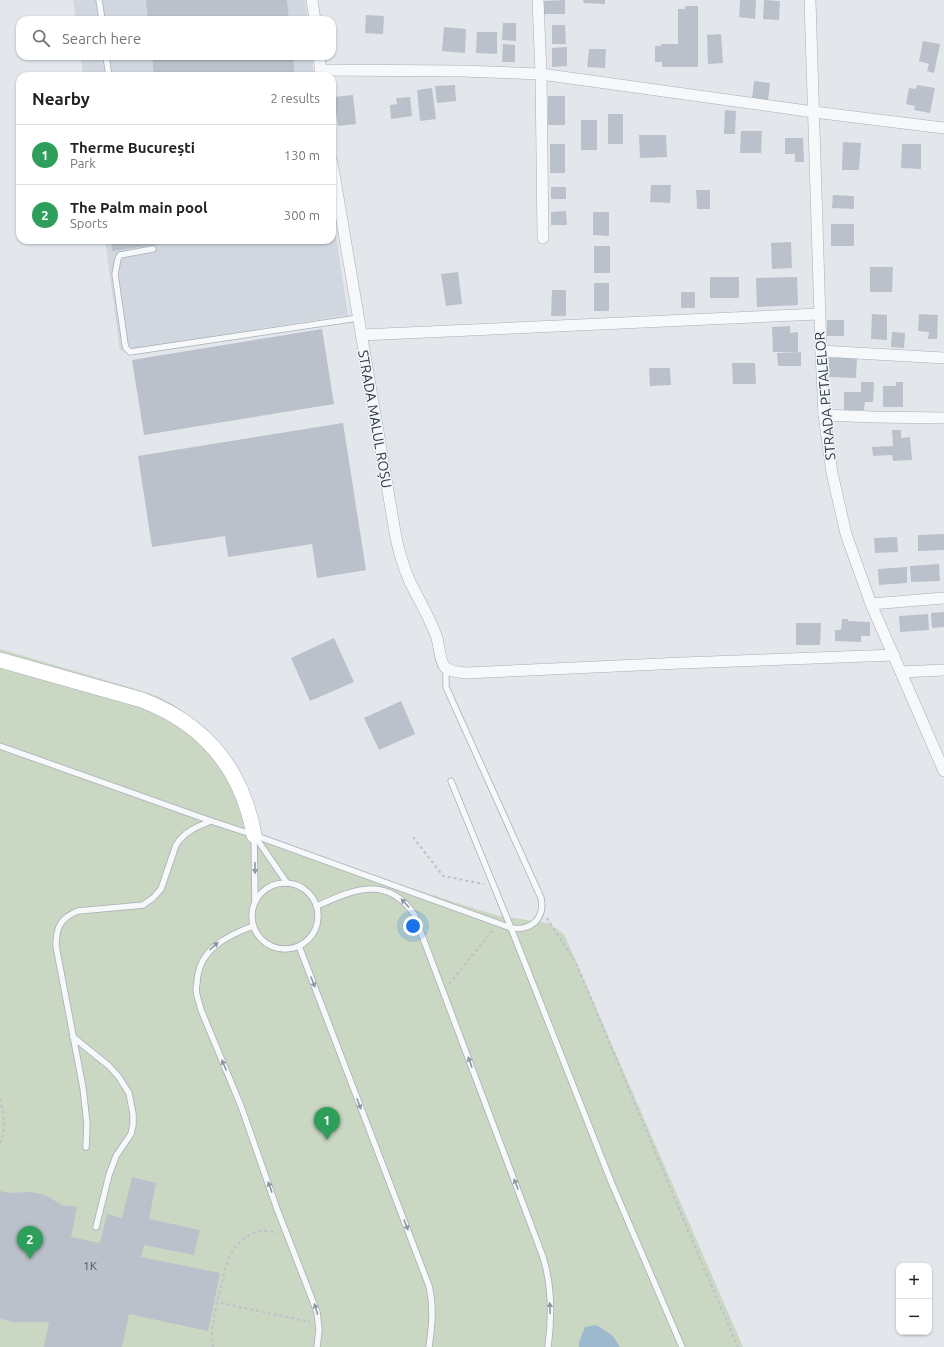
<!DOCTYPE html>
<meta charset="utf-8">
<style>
body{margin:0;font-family:Ubuntu,sans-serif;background:#f2f2f2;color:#222}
.controls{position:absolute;right:12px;bottom:12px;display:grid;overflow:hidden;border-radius:8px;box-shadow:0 1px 3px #0004}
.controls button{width:36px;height:36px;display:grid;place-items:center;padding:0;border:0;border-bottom:1px solid #e0e0e0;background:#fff;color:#222;font:20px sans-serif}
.you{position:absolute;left:413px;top:926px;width:14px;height:14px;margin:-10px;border:3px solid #fff;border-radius:50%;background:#1a73e8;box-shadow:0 0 0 6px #1a73e833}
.badge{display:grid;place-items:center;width:26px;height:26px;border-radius:50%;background:#7c3aed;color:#fff;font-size:13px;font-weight:700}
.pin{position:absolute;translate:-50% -33px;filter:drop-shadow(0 1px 2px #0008)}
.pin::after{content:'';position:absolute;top:21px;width:14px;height:12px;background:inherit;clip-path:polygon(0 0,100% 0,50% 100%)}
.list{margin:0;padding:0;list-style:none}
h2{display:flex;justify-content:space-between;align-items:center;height:52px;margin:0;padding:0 16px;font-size:17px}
h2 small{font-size:13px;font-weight:400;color:#767676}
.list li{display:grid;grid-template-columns:26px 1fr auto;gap:12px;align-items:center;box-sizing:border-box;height:60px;padding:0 16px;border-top:1px solid #e0e0e0}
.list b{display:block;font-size:15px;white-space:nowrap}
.list p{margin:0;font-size:13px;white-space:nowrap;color:#767676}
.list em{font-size:13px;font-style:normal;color:#767676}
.icon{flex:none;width:22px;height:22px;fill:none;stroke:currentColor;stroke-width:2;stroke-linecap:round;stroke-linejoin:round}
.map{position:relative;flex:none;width:944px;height:1347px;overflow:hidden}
.search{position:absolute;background:#fff;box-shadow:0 1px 3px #0004;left:16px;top:16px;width:320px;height:44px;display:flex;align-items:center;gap:10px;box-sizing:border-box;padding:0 14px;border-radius:12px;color:#767676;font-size:15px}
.panel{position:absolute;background:#fff;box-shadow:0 1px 3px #0004;left:16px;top:72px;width:320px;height:172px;border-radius:12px}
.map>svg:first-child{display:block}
.built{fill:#d1d7de}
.green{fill:#cad7c3}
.water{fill:#9cb9ce}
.building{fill:#bac1ca}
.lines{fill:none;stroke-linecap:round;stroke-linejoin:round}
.lane-casing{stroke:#a7aeb7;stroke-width:7}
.street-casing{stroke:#a7aeb7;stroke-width:12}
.secondary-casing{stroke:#a7aeb7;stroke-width:16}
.path{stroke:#bdc2c8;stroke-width:2;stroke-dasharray:3 3;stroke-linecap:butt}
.lane{stroke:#f6f8fa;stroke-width:5.5}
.street{stroke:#f6f8fa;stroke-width:11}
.secondary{stroke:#fff;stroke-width:15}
.oneway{fill:#9097a0}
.labels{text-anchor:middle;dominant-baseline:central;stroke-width:3;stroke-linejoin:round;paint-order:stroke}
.number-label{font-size:12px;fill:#4d5967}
.street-label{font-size:14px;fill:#293646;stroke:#f3f6f9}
</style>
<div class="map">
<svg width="944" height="1347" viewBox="0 0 944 1347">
<rect width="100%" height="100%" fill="#e3e7ec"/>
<g class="built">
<polygon points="73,0 305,0 308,20 76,20"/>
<polygon points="81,56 312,56 314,76 83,76"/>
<polygon points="332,210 348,315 120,351 105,240 332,240"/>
</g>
<polygon class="green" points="0,649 139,690 157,696 172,704 188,715 205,729 254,835 276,844 457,903 499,916 548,923 564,934 743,1347 0,1347"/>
<polygon class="water" points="596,1325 612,1335 620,1347 579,1347 579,1342 585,1327"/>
<g class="building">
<polygon points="146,0 287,0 289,20 148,20"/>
<polygon points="565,0 565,14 543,14 543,1"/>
<polygon points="583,0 605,0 605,4 584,3"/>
<polygon points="740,0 756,0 755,19 739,17"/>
<polygon points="764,0 780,1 779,20 763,19"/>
<polygon points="685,6 698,6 698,67 662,67 662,62 655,62 655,46 661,46 661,44 678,44 678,9 685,9"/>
<polygon points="366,15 384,16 383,34 365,33"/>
<polygon points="503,23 516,23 516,41 502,40"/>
<polygon points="552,25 565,25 566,44 552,44"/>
<polygon points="444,27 466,29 465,53 442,51"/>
<polygon points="477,32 497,32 497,54 476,53"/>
<polygon points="721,34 723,63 708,64 707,35"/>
<polygon points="923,41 940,44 934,73 927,71 929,64 919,61"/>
<polygon points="503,44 515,45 515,62 502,62"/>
<polygon points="567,47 567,66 552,67 552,48"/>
<polygon points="589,49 606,49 605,68 587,67"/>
<polygon points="152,56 293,56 295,76 154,76"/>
<polygon points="754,81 770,83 768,101 752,99"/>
<polygon points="455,85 456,101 437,103 435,86"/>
<polygon points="917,85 935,88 930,113 914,110 915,106 906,104 909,88 916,89"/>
<polygon points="432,88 436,119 420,121 417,90"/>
<polygon points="353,95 356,124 338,126 334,97"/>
<rect x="548" y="96" width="17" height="29"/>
<polygon points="410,97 412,116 391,119 390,105 397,104 396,98"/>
<polygon points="725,110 736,111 735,134 724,134"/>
<rect x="608" y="114" width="15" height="30"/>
<rect x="581" y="120" width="16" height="30"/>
<polygon points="741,131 762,131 761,153 740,153"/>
<polygon points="639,135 666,135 667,157 640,158"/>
<polygon points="785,138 803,138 804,162 795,162 795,154 785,154"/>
<polygon points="843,142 861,143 859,170 842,170"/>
<rect x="550" y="144" width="15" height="29"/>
<polygon points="902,144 921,144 921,169 901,168"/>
<polygon points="651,185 671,185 670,203 650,202"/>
<rect x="551" y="187" width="15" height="12"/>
<polygon points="696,190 710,190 710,209 697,209"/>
<polygon points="833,195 854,196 854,209 832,208"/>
<polygon points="566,211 567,225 551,225 551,212"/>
<polygon points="593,212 609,212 609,236 593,235"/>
<rect x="831" y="224" width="23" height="22"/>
<polygon points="111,240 182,240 182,241 112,251"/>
<polygon points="791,242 792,268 772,269 771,243"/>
<rect x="594" y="246" width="16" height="27"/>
<polygon points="870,267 893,267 892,292 870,292"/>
<polygon points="458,272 462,304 446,306 441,274"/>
<rect x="710" y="277" width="29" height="21"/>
<polygon points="797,277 798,305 757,307 756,278"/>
<rect x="594" y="283" width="15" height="28"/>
<polygon points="552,290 566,290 566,316 551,316"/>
<rect x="681" y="292" width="14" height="16"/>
<polygon points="872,314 887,315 887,340 871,339"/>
<polygon points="919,314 938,315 937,339 928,339 929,332 918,331"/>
<rect x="827" y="320" width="17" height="16"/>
<polygon points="790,326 790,333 798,332 798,352 773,352 772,327"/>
<polygon points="322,329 334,404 144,435 132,360"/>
<polygon points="892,332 905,333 904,348 891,347"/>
<polygon points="801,352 801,366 778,366 777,353"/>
<polygon points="829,358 857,358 856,378 829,377"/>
<polygon points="732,363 755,363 756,384 733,384"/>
<polygon points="649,368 670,368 671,385 650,386"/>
<polygon points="861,382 874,382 873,402 865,402 864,410 844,410 844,392 861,392"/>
<polygon points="896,382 903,382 903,407 883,407 883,386 896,386"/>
<polygon points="343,423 366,570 317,578 312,544 228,557 225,536 152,547 138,456"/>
<polygon points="892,430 901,430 901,438 910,437 912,460 893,461 892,455 873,456 872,447 893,446"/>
<polygon points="944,534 944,550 918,551 918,535"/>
<polygon points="897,537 898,552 875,553 874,538"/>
<polygon points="939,564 940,581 911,582 910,566"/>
<polygon points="907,567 907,583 879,585 878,569"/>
<polygon points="944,612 944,627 932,628 931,613"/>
<polygon points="928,614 929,630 900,632 899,616"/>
<polygon points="842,619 848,619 848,621 870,622 870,636 861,636 861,642 835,641 835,630 841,630"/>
<polygon points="796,623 821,623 820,645 796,645"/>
<polygon points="334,638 354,682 310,701 291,658"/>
<polygon points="401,701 415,734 379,750 364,718"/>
<polygon points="132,1177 156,1183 149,1219 200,1230 194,1255 144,1245 141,1257 220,1273 208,1331 129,1314 122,1347 44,1347 49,1322 12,1322 0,1318 0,1191 9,1193 30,1192 45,1195 62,1205 77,1207 71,1237 100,1243 107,1214 122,1218"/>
</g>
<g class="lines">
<defs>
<g id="lane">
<polyline points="99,0 102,20"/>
<polyline points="106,56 109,76"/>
<polyline points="153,249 120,255 118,259 115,274 125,344 126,348 130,352 358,318"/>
<path d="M0 746 211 821 254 835 511 928C532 931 545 918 541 898L446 687V668"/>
<polyline points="451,781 511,928 612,1184 682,1347"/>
<polyline points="254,835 255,901"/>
<polyline points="254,835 287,883"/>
<circle cx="285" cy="916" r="33"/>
<path d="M317 906C353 890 386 874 414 914L543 1257C552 1286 552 1317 548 1347"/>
<path d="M253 926C226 936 198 950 197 983 196 987 196 992 197 995 198 1000 200 1005 201 1010L241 1106 277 1209 317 1312 319 1330 317 1347"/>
<path d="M299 946 429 1286C434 1307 432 1326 429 1347"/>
<polyline points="73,1037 109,1066 118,1076 129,1093 133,1114 133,1125 131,1134 116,1156 109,1175 96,1227"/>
<path d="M86 1147 87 1124 83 1088 56 946C56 928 60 918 78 911L133 906 143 905 153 898 161 889 176 845C184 832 196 827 211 821"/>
</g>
<g id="street">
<polyline points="312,0 315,20"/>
<polyline points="538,0 541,74 543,238"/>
<polyline points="810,0 821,351 824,415 832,473 846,534 871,604 944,771"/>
<polyline points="319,56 321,76"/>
<polyline points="320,70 462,71 541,74 814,112 944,128"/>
<path d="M332 162 395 532C398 549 403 566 410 582 419 600 430 618 437 638 439 645 440 662 445 667 450 672 460 672 466 673L682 663 894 655"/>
<polyline points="361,335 819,314"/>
<polyline points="821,351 944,358"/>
<polyline points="824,415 874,417 944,418"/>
<polyline points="871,604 944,598"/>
<polyline points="901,672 944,670"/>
</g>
<path id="secondary" d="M0 660 142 700C205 724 242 769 254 835"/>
</defs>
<use href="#lane" class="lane-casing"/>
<use href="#street" class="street-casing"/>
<use href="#secondary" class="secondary-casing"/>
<g class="path">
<polyline points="413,837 443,876 484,884"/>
<polyline points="547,918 576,963 700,1259 738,1347"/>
<polyline points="449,984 493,930"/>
<path d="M0 1099C4 1114 7 1129 0 1143"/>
<polyline points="0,1224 6,1199"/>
<polyline points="0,1231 71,1246 61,1302 69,1304 72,1306"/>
<polyline points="62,1271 217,1302 310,1322"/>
<polyline points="89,1308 92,1295 118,1283"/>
<polyline points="63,1347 72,1306 100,1311 98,1320 111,1322 119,1283"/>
<path d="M213 1347C210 1330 215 1312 219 1295 224 1274 227 1248 248 1236 253 1233 259 1230 265 1231 269 1231 273 1232 277 1233"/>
</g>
<use href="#lane" class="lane"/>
<use href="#street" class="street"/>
<use href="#secondary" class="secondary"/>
</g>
<defs><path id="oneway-solid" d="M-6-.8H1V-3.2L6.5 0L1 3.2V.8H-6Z"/></defs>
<g class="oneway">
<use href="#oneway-solid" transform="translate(255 868) rotate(89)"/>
<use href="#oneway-solid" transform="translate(405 903) rotate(-133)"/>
<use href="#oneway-solid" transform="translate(214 946) rotate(-42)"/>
<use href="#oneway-solid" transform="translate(313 982) rotate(68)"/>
<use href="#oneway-solid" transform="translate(470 1062) rotate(-110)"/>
<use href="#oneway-solid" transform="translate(224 1065) rotate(-113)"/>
<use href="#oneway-solid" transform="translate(359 1104) rotate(69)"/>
<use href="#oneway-solid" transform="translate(516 1184) rotate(-111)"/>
<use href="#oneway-solid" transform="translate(270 1187) rotate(-110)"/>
<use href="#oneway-solid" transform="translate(406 1225) rotate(69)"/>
<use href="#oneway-solid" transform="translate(550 1308) rotate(-92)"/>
<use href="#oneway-solid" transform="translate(316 1309) rotate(-107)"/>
</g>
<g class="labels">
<g class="number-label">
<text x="90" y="1265">1K</text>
</g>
<g class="street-label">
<text transform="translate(825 396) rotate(-95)">STRADA PETALELOR</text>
<text transform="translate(375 419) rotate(80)">STRADA MALUL ROȘU</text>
</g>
</g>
</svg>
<div class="controls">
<button>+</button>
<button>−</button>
</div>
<div class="you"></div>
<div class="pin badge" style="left:327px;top:1140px;background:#2e9e5b">1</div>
<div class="pin badge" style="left:30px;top:1259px;background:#2e9e5b">2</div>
<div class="search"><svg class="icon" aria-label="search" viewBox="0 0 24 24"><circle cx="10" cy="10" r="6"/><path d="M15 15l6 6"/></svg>Search here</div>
<section class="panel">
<h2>Nearby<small>2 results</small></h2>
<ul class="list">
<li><span class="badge" style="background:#2e9e5b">1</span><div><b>Therme București</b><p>Park</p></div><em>130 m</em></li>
<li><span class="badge" style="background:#2e9e5b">2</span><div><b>The Palm main pool</b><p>Sports</p></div><em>300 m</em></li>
</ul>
</section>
</div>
